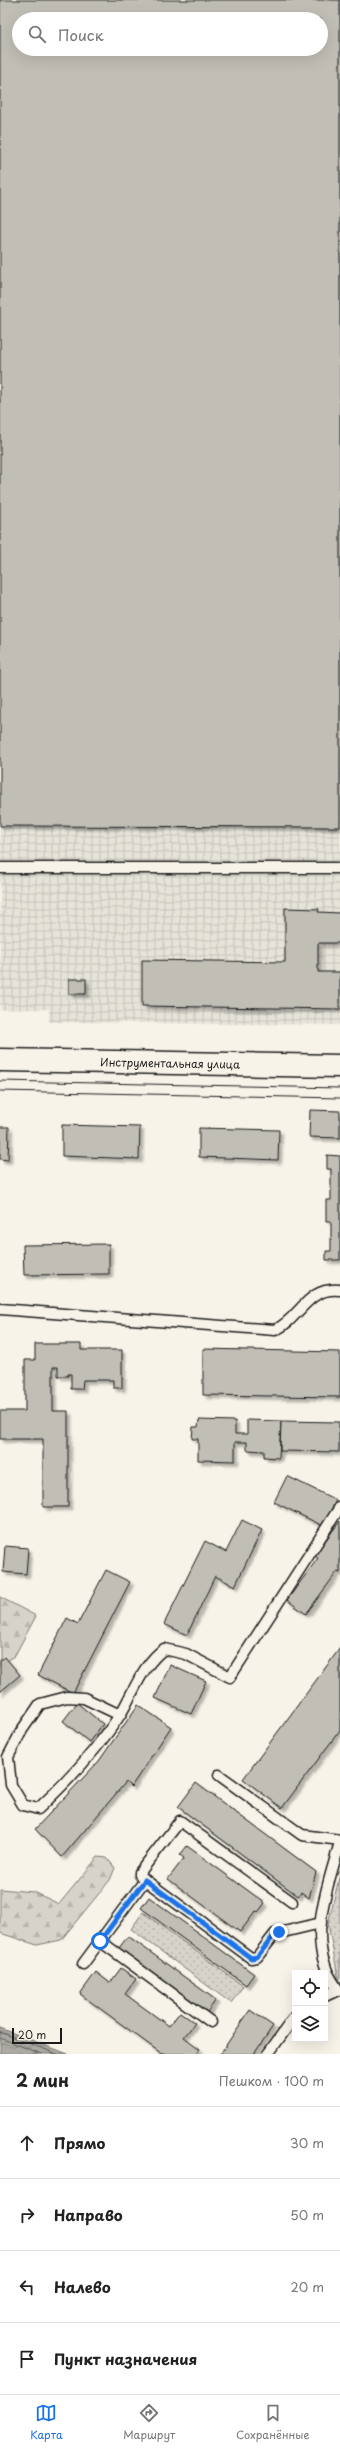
<!DOCTYPE html>
<html lang="ru">
<meta charset="utf-8">
<style>
body{margin:0;font-family:"Playpen Sans",sans-serif;background:#f6f6f6;color:#222}
.controls{position:absolute;right:12px;bottom:12px;display:grid;overflow:hidden;border-radius:0px;box-shadow:0 4px 16px #0002}
.controls button{width:36px;height:36px;display:grid;place-items:center;padding:0;border:0;border-bottom:1px solid #e0e0e0;background:#fff;color:#222;font:20px sans-serif}
.scale{position:absolute;left:12px;bottom:10px;width:50px;box-sizing:border-box;padding-left:4px;border:2px solid #1c1c1c;border-top:0;font-size:11px;line-height:14px;white-space:nowrap;color:#1c1c1c;-webkit-text-stroke:3px #f7f3e8;paint-order:stroke}
.stop{position:absolute;width:12px;height:12px;margin:-9px;border:3px solid #1a73e8;border-radius:50%;background:#fff}
.stop.end{background:#1a73e8;border-color:#fff;box-shadow:0 1px 4px #0008}
.list{margin:0;padding:0;list-style:none}
h2{display:flex;justify-content:space-between;align-items:center;height:52px;margin:0;padding:0 16px;font-size:17px}
h2 small{font-size:13px;font-weight:400;color:#767676}
.list li{display:grid;grid-template-columns:26px 1fr auto;gap:12px;align-items:center;box-sizing:border-box;height:72px;padding:0 16px;border-top:1px solid #e0e0e0}
.list b{display:block;font-size:15px;white-space:nowrap}
.list em{font-size:13px;font-style:normal;color:#767676}
.icon{flex:none;width:22px;height:22px;fill:none;stroke:currentColor;stroke-width:2;stroke-linecap:round;stroke-linejoin:round}
.map{position:relative;flex:none;width:340px;height:2054px;overflow:hidden}
.search{position:absolute;background:#fff;box-shadow:0 4px 16px #0002;left:12px;right:12px;top:12px;height:44px;display:flex;align-items:center;gap:10px;box-sizing:border-box;padding:0 14px;border-radius:22px;color:#767676;font-size:15px}
.sheet{height:340px;background:#fff}
nav{display:flex;justify-content:space-around;align-items:center;box-sizing:border-box;height:56px;border-top:1px solid #e0e0e0;background:#fff;font-size:11px;color:#767676}
nav a{display:grid;justify-items:center;gap:2px}
nav .on{color:#1a73e8}
.map>svg:first-child{display:block}
.industrial{fill:url(#industrial-grid);fill-rule:evenodd}
.forest{fill:url(#forest-firs);stroke:#7a7874}
.park{fill:url(#park-dots);stroke:#7a7874}
.water{fill:url(#water-waves);stroke:#72716c}
.lines{fill:none;stroke-linecap:round;stroke-linejoin:round}
.shore{stroke:#565452;stroke-width:1}
.building{fill:#c0beb5;stroke:#1c1c1c;fill-rule:evenodd;filter:url(#shadow)}
.lane-casing{stroke:#1c1c1c;stroke-width:13}
.secondary-casing{stroke:#1c1c1c;stroke-width:25}
.lane{stroke:#f7f3e8;stroke-width:10}
.secondary{stroke:#f7f3e8;stroke-width:22}
.tram{stroke:#1c1c1c;stroke-width:1}
.route{stroke:#1a73e8;stroke-width:5}
.labels{text-anchor:middle;dominant-baseline:central;stroke-width:4;stroke-linejoin:round;paint-order:stroke}
.street-label{font-size:11px;fill:#1c1c1c;stroke:#f7f3e8}
</style>
<div class="map">
<svg width="340" height="2054" viewBox="0 0 340 2054">
<defs>
<pattern id="industrial-grid" width="8" height="8" patternUnits="userSpaceOnUse"><rect width="8" height="8" fill="#e6e3d9"/><path d="M0 4h8M4 0v8" fill="none" stroke="#c5c2ba"/></pattern>
<pattern id="forest-firs" width="22" height="20" patternUnits="userSpaceOnUse"><rect width="22" height="20" fill="#d7d3cb"/><path d="M5 1l3.5 6h-7zM16 11l3.5 6h-7z" fill="#b8b5ae"/></pattern>
<pattern id="park-dots" width="8" height="8" patternUnits="userSpaceOnUse"><rect width="8" height="8" fill="#d7d3cb"/><path d="M2 2h.1M6 6h.1" fill="none" stroke="#b8b5ae" stroke-width="1.8" stroke-linecap="round"/></pattern>
<pattern id="water-waves" width="16" height="10" patternUnits="userSpaceOnUse"><rect width="16" height="10" fill="#aca9a2"/><path d="M0 5q4-4 8 0t8 0" fill="none" stroke="#8b8983"/></pattern>
<filter id="shadow"><feDropShadow dx="3.5" dy="3.5" stdDeviation="1" flood-color="#0004"/></filter>
</defs>
<rect width="100%" height="100%" fill="#f7f3e8"/>
<filter id="ink" filterUnits="userSpaceOnUse"><feTurbulence type="fractalNoise" baseFrequency=".025" numOctaves="2"/><feDisplacementMap in="SourceGraphic" scale="8" xChannelSelector="R" yChannelSelector="G"/><feConvolveMatrix kernelMatrix="1 2 1 2 8 2 1 2 1" color-interpolation-filters="sRGB"/></filter>
<g filter="url(#ink)">
<path class="industrial" d="M0 0H340V1025L49 1022V1009L0 1010ZM19 19H321V49H19Z"/>
<g class="forest">
<polygon points="0,1597 36,1616 15,1655 0,1667"/>
<polygon points="98,1857 107,1858 115,1868 110,1880 61,1940 37,1945 0,1933 0,1889 34,1892 59,1904"/>
</g>
<g class="park">
<polygon points="340,1874 340,1987 328,1924"/>
<polygon points="143,1912 243,1986 231,2003 131,1929"/>
</g>
<polygon class="water" points="0,2028 68,2054 0,2054"/>
<g class="lines">
<g class="shore">
<polyline points="0,2032 57,2054"/>
<polyline points="0,2038 42,2054"/>
</g>
</g>
<g class="building">
<path d="M0 0H340V827L0 826ZM19 19H321V49H19Z"/>
<polygon points="285,908 319,909 318,912 340,913 340,943 318,943 318,972 340,972 340,1009 142,1006 142,960 285,962"/>
<rect x="69" y="979" width="17" height="15"/>
<polygon points="310,1110 340,1111 340,1138 309,1137"/>
<polygon points="62,1125 140,1127 139,1159 62,1156"/>
<polygon points="0,1127 9,1127 8,1160 0,1159"/>
<polygon points="199,1128 279,1130 278,1160 199,1157"/>
<polygon points="327,1155 340,1156 340,1260 326,1260 326,1251 331,1251 331,1221 326,1221 326,1200 331,1200 331,1169 327,1169"/>
<polygon points="109,1244 109,1274 24,1275 23,1245"/>
<polygon points="35,1344 81,1344 81,1350 122,1350 122,1388 113,1388 113,1380 83,1380 82,1389 71,1389 71,1374 68,1374 68,1376 58,1376 58,1367 53,1367 53,1411 68,1411 68,1507 43,1507 43,1439 0,1439 0,1411 25,1411 25,1360 35,1360"/>
<polygon points="203,1349 340,1352 340,1397 203,1395"/>
<polygon points="199,1420 235,1421 235,1434 247,1434 247,1420 281,1421 279,1458 264,1457 264,1451 247,1450 247,1442 235,1442 235,1461 198,1460 198,1439 192,1439 193,1427 198,1427"/>
<polygon points="281,1421 339,1422 339,1452 280,1451"/>
<polygon points="287,1476 336,1500 323,1526 274,1502"/>
<polygon points="242,1520 262,1530 235,1586 215,1576 187,1635 164,1624 205,1541 226,1552"/>
<polygon points="340,1521 340,1573 337,1572 306,1614 287,1600 318,1558 314,1556"/>
<polygon points="5,1546 28,1548 26,1574 3,1572"/>
<polygon points="106,1570 130,1582 73,1693 38,1675 67,1618 78,1624"/>
<polygon points="340,1648 340,1730 282,1808 243,1779"/>
<polygon points="5,1657 20,1675 0,1692 0,1661"/>
<polygon points="170,1665 206,1681 191,1714 155,1698"/>
<polygon points="77,1703 103,1724 89,1742 63,1721"/>
<polygon points="138,1705 171,1727 131,1787 126,1782 62,1857 35,1829 99,1761"/>
<polygon points="196,1783 316,1872 309,1898 301,1892 298,1896 178,1807"/>
<polygon points="187,1846 265,1903 258,1912 256,1911 240,1932 168,1879 184,1858 180,1855"/>
<polygon points="149,1897 254,1974 246,1985 141,1908"/>
<polygon points="128,1936 216,2000 207,2012 119,1948"/>
<polygon points="121,1968 136,1979 125,1994 169,2026 180,2012 195,2023 184,2037 200,2049 196,2054 162,2054 80,1994 96,1972 110,1983"/>
<polygon points="250,2010 273,2026 254,2054 220,2054"/>
</g>
<g class="lines">
<defs>
<g id="lane">
<polyline points="0,868 340,868"/>
<path d="M0 1309 275 1330C300 1319 307 1286 340 1290"/>
<path d="M120 1715 84 1698 67 1697 40 1704 22 1730 8 1757 11 1785 23 1805 38 1809C69 1780 97 1750 120 1715 134 1692 142 1665 164 1649L186 1654 230 1677 340 1507"/>
<polyline points="219,1775 302,1835 340,1840"/>
<polyline points="145,1880 140,1875 140,1872 180,1821 292,1902"/>
<polyline points="100,1941 211,2022"/>
<polyline points="83,1964 145,1880 251,1958 257,1957 275,1934 321,1923"/>
<path d="M325 1996 338 1990C333 1982 327 1974 325 1965 311 1926 330 1880 340 1842"/>
<polyline points="268,2054 295,2016"/>
</g>
<polyline id="secondary" points="0,1060 340,1066"/>
</defs>
<use href="#lane" class="lane-casing"/>
<use href="#secondary" class="secondary-casing"/>
<use href="#lane" class="lane"/>
<use href="#secondary" class="secondary"/>
<g class="tram">
<polyline points="0,1081 340,1088"/>
<polyline points="0,1091 340,1098"/>
</g>
</g>
</g>
<g class="lines" filter="url(#ink)">
<polyline class="route" points="100,1941 145,1880 251,1958 257,1957 272,1938 279,1932"/>
</g>
<g class="labels">
<g class="street-label">
<text transform="translate(170 1063) rotate(1)">Инструментальная улица</text>
</g>
</g>
</svg>
<div class="controls">
<button><svg class="icon" aria-label="locate" viewBox="0 0 24 24"><circle cx="12" cy="12" r="6"/><path d="M12 2v4M12 18v4M2 12h4M18 12h4"/></svg></button>
<button><svg class="icon" aria-label="layers" viewBox="0 0 24 24"><path d="M12 4l9 5-9 5-9-5zM3 14l9 5 9-5"/></svg></button>
</div>
<div class="scale">20 m</div>
<div class="stop" style="left:100px;top:1941px"></div>
<div class="stop end" style="left:279px;top:1932px"></div>
<div class="search"><svg class="icon" aria-label="search" viewBox="0 0 24 24"><circle cx="10" cy="10" r="6"/><path d="M15 15l6 6"/></svg>Поиск</div>
</div>
<section class="sheet">
<h2>2 мин<small>Пешком · 100 m</small></h2>
<ul class="list">
<li><svg class="icon" aria-label="ahead" viewBox="0 0 24 24"><path d="M12 20V5M6 11l6-6 6 6"/></svg><div><b>Прямо</b></div><em>30 m</em></li>
<li><svg class="icon" aria-label="right" viewBox="0 0 24 24"><path d="M7 20v-9h11M14 6l5 5-5 5"/></svg><div><b>Направо</b></div><em>50 m</em></li>
<li><svg class="icon" aria-label="left" viewBox="0 0 24 24"><path d="M17 20v-9H6M10 6l-5 5 5 5"/></svg><div><b>Налево</b></div><em>20 m</em></li>
<li><svg class="icon" aria-label="arrive" viewBox="0 0 24 24"><path d="M6 21V4h12l-3 4 3 4H6"/></svg><div><b>Пункт назначения</b></div></li>
</ul>
</section>
<nav>
<a class="on"><svg class="icon" aria-label="map" viewBox="0 0 24 24"><path d="M3 6l6-2 6 2 6-2v14l-6 2-6-2-6 2zM9 4v14M15 6v14"/></svg>Карта</a>
<a><svg class="icon" aria-label="directions" viewBox="0 0 24 24"><path d="M12 3l9 9-9 9-9-9zM9 14v-3h6M13 9l2 2-2 2"/></svg>Маршрут</a>
<a><svg class="icon" aria-label="saved" viewBox="0 0 24 24"><path d="M7 4h10v16l-5-4-5 4z"/></svg>Сохранённые</a>
</nav>
